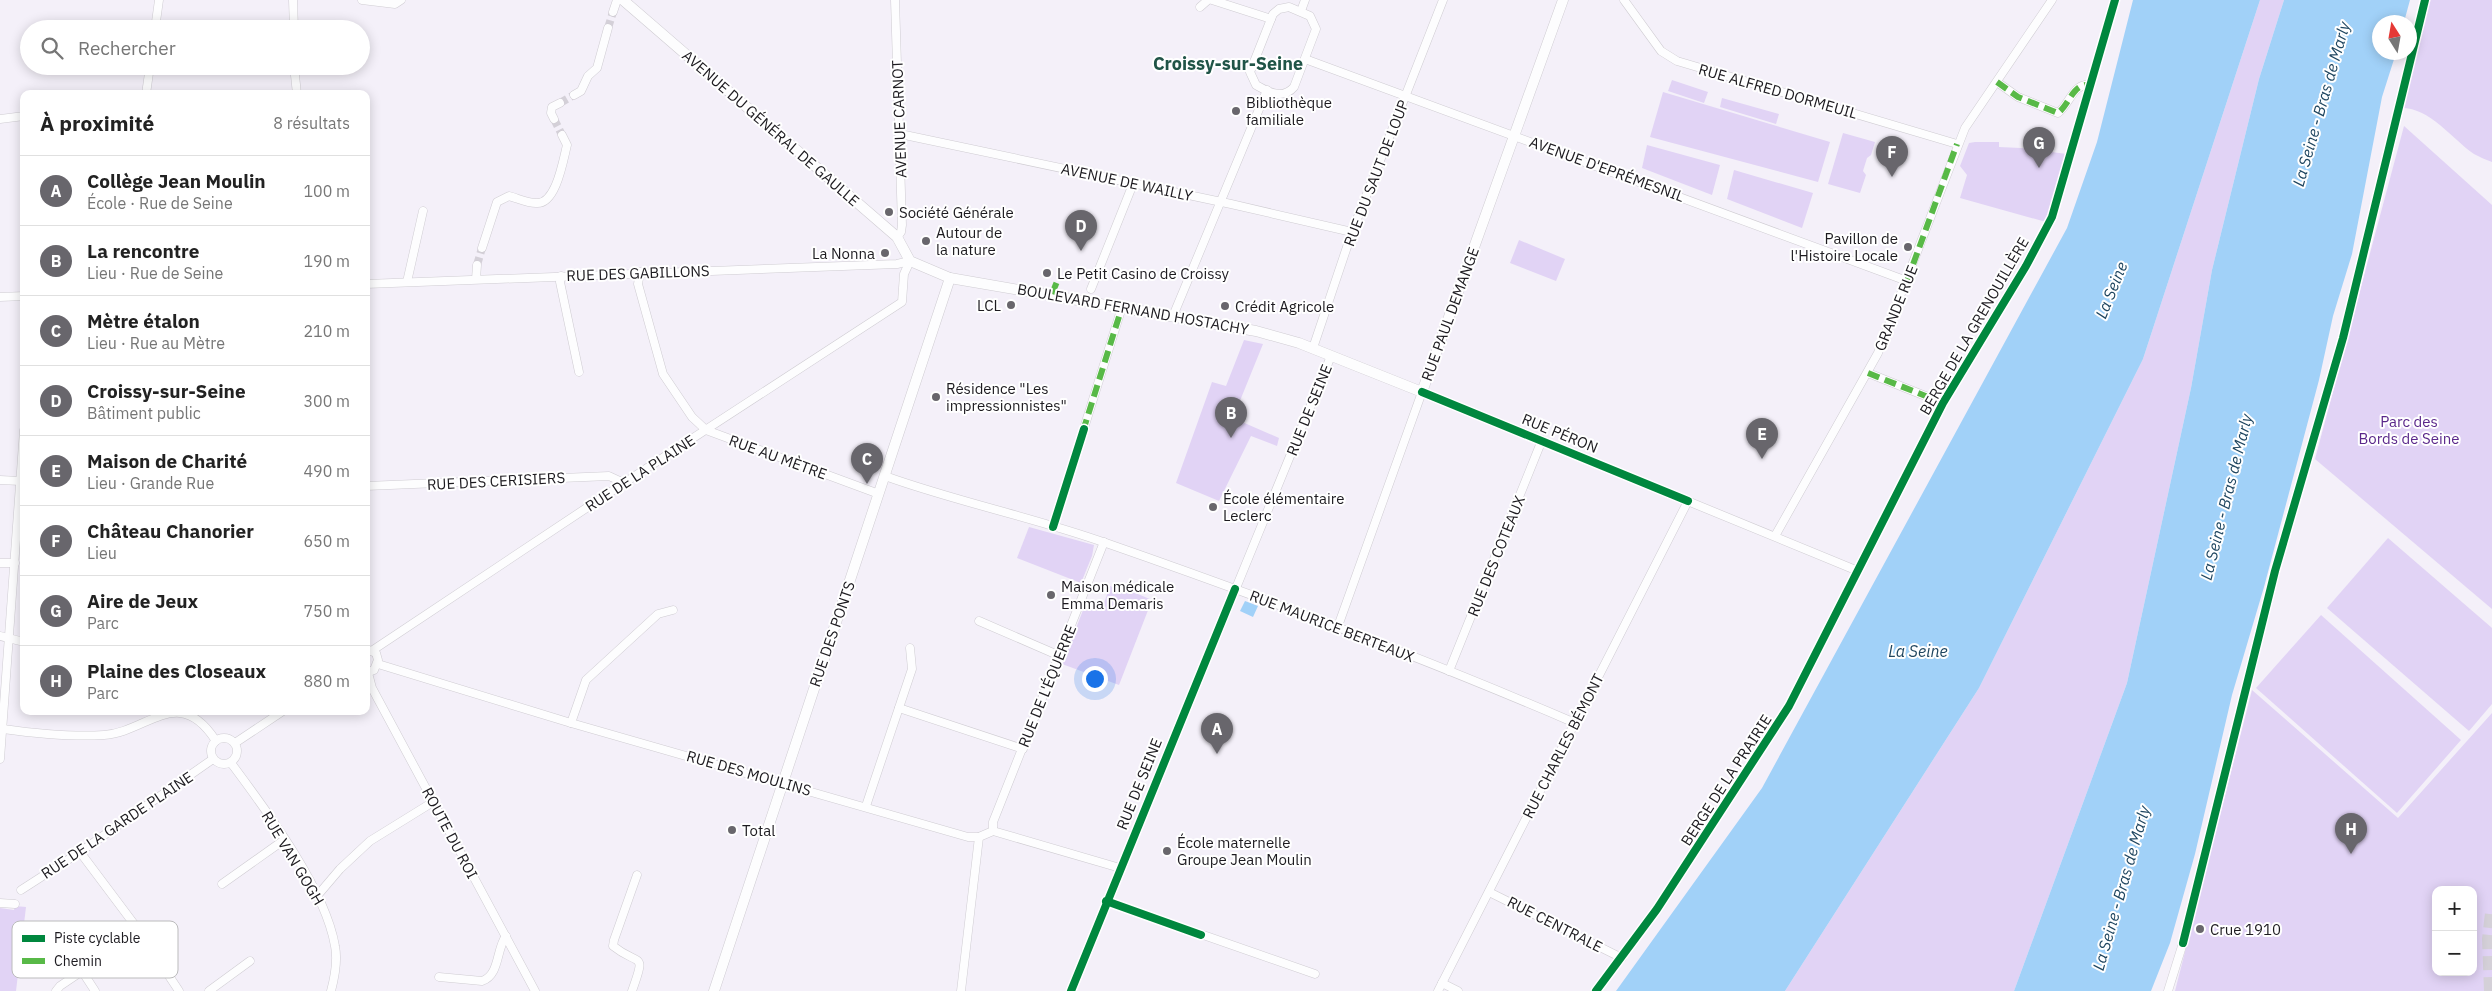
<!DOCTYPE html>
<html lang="fr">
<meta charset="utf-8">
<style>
body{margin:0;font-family:"IBM Plex Sans",sans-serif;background:#f6f6f6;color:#222}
.controls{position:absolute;right:15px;bottom:15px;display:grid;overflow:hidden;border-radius:10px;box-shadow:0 2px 12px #0003}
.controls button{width:45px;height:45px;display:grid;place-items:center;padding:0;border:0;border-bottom:1px solid #e0e0e0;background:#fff;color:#222;font:25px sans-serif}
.compass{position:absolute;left:2372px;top:15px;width:45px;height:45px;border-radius:50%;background:#fff;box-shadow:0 2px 12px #0003;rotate:349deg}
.you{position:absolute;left:1094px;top:678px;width:18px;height:18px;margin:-12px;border:4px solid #fff;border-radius:50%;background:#1a73e8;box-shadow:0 0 0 8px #1a73e833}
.badge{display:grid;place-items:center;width:32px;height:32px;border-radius:50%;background:#68666c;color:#fff;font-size:16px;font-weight:700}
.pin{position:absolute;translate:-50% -41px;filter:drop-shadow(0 1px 2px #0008)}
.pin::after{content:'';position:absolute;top:26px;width:18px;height:15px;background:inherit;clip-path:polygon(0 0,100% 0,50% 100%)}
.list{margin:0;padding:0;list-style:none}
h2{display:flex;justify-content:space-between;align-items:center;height:65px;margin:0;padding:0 20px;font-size:21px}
h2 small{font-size:16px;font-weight:400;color:#767676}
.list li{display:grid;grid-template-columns:32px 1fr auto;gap:15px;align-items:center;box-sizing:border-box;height:70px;padding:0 20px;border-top:1px solid #e0e0e0}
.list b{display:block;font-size:19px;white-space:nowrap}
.list p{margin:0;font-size:16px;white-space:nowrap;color:#767676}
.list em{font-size:16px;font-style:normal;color:#767676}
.icon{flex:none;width:28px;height:28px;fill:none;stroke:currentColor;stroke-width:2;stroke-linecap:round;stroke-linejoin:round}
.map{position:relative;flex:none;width:2492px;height:991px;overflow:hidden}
.search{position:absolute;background:#fff;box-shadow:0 2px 12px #0003;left:20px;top:20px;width:350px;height:55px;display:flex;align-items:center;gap:12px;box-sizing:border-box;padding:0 18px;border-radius:28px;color:#767676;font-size:19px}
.panel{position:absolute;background:#fff;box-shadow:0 2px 12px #0003;left:20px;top:90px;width:350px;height:625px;border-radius:10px}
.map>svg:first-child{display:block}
.green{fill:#e1d3f5;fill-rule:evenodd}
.water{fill:#a1d1f8}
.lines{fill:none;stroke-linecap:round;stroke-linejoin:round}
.street-tunnel{stroke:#d4d0d8;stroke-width:8;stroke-dasharray:8 4;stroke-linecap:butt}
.highway-tunnel{stroke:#d4d0d8;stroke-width:14;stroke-dasharray:14 7;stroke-linecap:butt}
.street-casing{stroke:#cfccd2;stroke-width:9}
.secondary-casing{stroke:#cfccd2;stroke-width:11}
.street{stroke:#fdfdfe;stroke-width:8}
.secondary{stroke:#fdfdfe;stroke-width:10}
.quiet{stroke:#58b947;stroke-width:6;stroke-dasharray:12 6;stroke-linecap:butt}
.cycleway-casing{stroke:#fff;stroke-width:11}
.cycleway{stroke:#00873e;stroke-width:8}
.poi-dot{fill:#68666c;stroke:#fff;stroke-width:2}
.labels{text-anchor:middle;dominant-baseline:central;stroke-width:4;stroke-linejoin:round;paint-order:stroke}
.street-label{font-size:15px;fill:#1d1b20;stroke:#fff}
.poi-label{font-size:15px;fill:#1d1b20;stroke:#fff;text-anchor:start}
.park-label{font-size:15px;fill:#5a278a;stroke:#fff}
.water-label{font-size:16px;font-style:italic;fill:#1f4660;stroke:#fff}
.quarter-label{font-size:18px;font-weight:bold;fill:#205447;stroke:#fff}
.key{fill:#fff;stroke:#bbbbbc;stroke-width:1}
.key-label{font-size:14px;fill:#1d1b20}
</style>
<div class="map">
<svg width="2492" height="991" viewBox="0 0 2492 991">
<rect width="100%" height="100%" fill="#f4f0f9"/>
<g class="green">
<polygon points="2260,0 2284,0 2259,79 2212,270 2191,388 2127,683 2014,991 1785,991 1979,688 2143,359"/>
<path d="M2424 0H2492V162C2486 160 2480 157 2474 154 2451 138 2429 106 2399 108Z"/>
<polygon points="1672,80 1708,92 1704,103 1668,91"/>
<polygon points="1663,92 1830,142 1818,182 1650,137"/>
<polygon points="1722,98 1779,114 1776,124 1720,107"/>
<polygon points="2404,126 2492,205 2492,609 2315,459"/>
<polygon points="1843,133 1875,142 1871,155 1867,158 1863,171 1866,175 1860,193 1828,184"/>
<polygon points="1975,142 1999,142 1999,147 2021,148 2067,154 2046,222 1960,198 1967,175 1960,166 1969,143"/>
<polygon points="1647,145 1720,165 1712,195 1642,168"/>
<polygon points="1734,170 1813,193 1802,228 1727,199"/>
<polygon points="1519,240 1565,259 1556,281 1510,263"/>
<polygon points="1244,340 1263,344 1233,418 1279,438 1277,446 1251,436 1219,501 1176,483 1212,382 1226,386"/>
<polygon points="1029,527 1094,545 1092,556 1081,583 1017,558"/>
<polygon points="2388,538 2492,628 2492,704 2469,731 2327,608"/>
<polygon points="1110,586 1117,589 1119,586 1152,600 1119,685 1062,664 1087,600 1103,606"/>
<polygon points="2321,615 2461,740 2397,813 2256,688"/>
<path d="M2252 690 2398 818 2492 713V991H2175ZM2436 890H2473V972H2436Z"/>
<polygon points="15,906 26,907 16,991 0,991 0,908 14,910"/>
</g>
<g class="water">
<polygon points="2133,0 2260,0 2143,359 1979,688 1785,991 1616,991 1762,788 2067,228 2097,142"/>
<polygon points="2284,0 2410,0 2404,22 2380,22 2380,52 2396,53 2382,97 2352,254 2333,316 2319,380 2264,587 2232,695 2195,854 2170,943 2151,991 2014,991 2127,683 2191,388 2212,270 2259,79"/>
<polygon points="1245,601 1258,606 1253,617 1240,611"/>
</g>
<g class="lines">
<g class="street-tunnel">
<polyline points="608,28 613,12"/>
<polyline points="560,103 574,95"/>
<polyline points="554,119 562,135"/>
<polyline points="477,265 482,248"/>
</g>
<polyline class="highway-tunnel" points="2491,991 2489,939 2492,913"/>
<defs>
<g id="street">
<polyline points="293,0 294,29"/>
<polyline points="362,0 395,4 401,0"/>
<polyline points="895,0 902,225 901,232 897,237"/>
<polyline points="1212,0 1271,19"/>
<polyline points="1624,0 1661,51 1677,61 1957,144"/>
<polyline points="1200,7 1208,0"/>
<path d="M1289 7 1310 16 1316 29 1294 87C1283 100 1268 92 1256 85L1250 72 1273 14 1279 9Z"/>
<polyline points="1301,11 1305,0"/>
<polyline points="613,12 617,0"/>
<polyline points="155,29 159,0"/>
<polyline points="1305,59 1907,281"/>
<polyline points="294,66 297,94"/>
<path d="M1997 82 2018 97 2058 113C2070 104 2073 82 2091 85"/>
<polyline points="146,94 150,66"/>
<polyline points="574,95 581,91 588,76 597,68 608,28"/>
<polyline points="0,119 24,116"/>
<polyline points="554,119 551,113 552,107 560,103"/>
<polyline points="900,134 1231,204 1352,232"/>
<path d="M482 248 497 202 509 196C517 198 527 203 536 203 556 205 563 161 567 145L562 135"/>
<polyline points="640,272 638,284 663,374 692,417 706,430 879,494"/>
<polyline points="561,276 560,282 579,372"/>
<polyline points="476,279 477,265"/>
<polyline points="407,282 423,211"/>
<polyline points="366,284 897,264 910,261"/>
<polyline points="1091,289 1133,184"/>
<polyline points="0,297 24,296"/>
<polyline points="1173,316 1267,90"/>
<polyline points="1313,348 1352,232 1443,0"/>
<polyline points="1868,373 1943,403"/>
<path d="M885 476C957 502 1033 517 1106 543 1264 598 1421 657 1575 723"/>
<polyline points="0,480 20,481"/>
<polyline points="366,486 609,476 624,483"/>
<polyline points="1053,527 1122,307"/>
<polyline points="1775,536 1878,353 1965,128 2052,0"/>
<polyline points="0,563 15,563"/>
<polyline points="979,621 1060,656"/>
<polyline points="1337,629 1422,392 1858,571"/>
<polyline points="0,636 24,642"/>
<polyline points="366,649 376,653 378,660 374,670 366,673"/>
<polyline points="373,650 624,483 902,302 904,274 910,261"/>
<polyline points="378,664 571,723 968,837 979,837 993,831 1120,868"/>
<polyline points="1449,671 1542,440"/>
<polyline points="368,673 372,688 535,991"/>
<polyline points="899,708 1023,749"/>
<polyline points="571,723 586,680 658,614 673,610"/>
<path d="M3 729C32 733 75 737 104 735 148 732 179 683 216 741"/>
<circle cx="224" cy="751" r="13"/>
<polyline points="235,743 283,711"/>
<polyline points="0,759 24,430"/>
<path d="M231 763C266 810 325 888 335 946 338 961 335 976 331 991"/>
<polyline points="866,806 912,669 910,648"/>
<polyline points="993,831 993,822 1104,542"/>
<polyline points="80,852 140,932 179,991"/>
<polyline points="222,884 284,840"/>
<polyline points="21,890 80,852 213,759"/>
<polyline points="1489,892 1622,958"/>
<polyline points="317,896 340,869 370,841 433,802"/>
<polyline points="1106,901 1315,974"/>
<polyline points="0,903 15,904"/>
<polyline points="82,971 95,991"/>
<path d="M439 977 482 981C500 975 496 949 506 936"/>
<polyline points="1442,983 1458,991"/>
<polyline points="56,991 60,986 140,932"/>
<polyline points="209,991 250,961"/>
<path d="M632 991C647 950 639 967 613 946L614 940 637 875"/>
<polyline points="961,991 979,837"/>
<polyline points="1071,991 1331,356"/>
<polyline points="1438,991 1688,501"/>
<polyline points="1596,991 1657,909 1789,706 1943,403 2026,266 2052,217 2115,0"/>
<polyline points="2168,991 2183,943"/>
</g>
<g id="secondary">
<polyline points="623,0 897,237 910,261 950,278 1256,331 1299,343 1422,392 1563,0"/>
<polyline points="714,991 950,278"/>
</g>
</defs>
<use href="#street" class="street-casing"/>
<use href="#secondary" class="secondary-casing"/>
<use href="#street" class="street"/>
<use href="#secondary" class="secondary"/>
<g class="quiet">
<path d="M1997 82 2018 97 2058 113C2070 104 2073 82 2091 85"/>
<polyline points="1907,281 1957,144"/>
<polyline points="1052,294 1058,279"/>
<polyline points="1868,373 1943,403"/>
<polyline points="1083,431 1122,307"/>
</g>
<defs>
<g id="cycleway">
<polyline points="1422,392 1688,501"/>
<polyline points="1053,527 1084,429"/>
<polyline points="1106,901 1201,935"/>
<polyline points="2183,943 2275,571 2343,338 2425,0"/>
<polyline points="1071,991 1235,589"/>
<polyline points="1596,991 1657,909 1789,706 1943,403 2026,266 2052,217 2115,0"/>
</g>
</defs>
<use href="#cycleway" class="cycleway-casing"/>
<use href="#cycleway" class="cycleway"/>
</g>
<g class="poi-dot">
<circle cx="1236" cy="111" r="5"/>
<circle cx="889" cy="212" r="5"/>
<circle cx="926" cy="241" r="5"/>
<circle cx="1908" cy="247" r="5"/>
<circle cx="885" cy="253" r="5"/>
<circle cx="1047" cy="273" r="5"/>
<circle cx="1011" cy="305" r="5"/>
<circle cx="1225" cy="306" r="5"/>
<circle cx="936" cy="397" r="5"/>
<circle cx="1213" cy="507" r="5"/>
<circle cx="1051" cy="595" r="5"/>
<circle cx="732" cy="830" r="5"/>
<circle cx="1167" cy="851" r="5"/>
<circle cx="2200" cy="929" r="5"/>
</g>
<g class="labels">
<g class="street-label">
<text transform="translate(1778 91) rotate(16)">RUE ALFRED DORMEUIL</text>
<text transform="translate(899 119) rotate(-92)">AVENUE CARNOT</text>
<text transform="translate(771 128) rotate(41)">AVENUE DU GÉNÉRAL DE GAULLE</text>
<text transform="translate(1607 169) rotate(20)">AVENUE D'EPRÉMESNIL</text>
<text transform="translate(1376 173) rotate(-69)">RUE DU SAUT DE LOUP</text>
<text transform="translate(1127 182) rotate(12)">AVENUE DE WAILLY</text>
<text transform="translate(638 273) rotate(-2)">RUE DES GABILLONS</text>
<text transform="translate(1896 308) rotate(-68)">GRANDE RUE</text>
<text transform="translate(1133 309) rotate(10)">BOULEVARD FERNAND HOSTACHY</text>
<text transform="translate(1450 314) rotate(-70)">RUE PAUL DEMANGE</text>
<text transform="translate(1974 326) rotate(-60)">BERGE DE LA GRENOUILLÈRE</text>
<text transform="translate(1309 410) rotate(-68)">RUE DE SEINE</text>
<text transform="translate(1560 433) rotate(22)">RUE PÉRON</text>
<text transform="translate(778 457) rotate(20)">RUE AU MÈTRE</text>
<text transform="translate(640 473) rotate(-33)">RUE DE LA PLAINE</text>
<text transform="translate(496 481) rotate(-3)">RUE DES CERISIERS</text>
<text transform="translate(1496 556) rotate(-68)">RUE DES COTEAUX</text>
<text transform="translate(1332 626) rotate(21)">RUE MAURICE BERTEAUX</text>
<text transform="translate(832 634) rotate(-71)">RUE DES PONTS</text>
<text transform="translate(1047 686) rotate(-68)">RUE DE L'ÉQUERRE</text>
<text transform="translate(1563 746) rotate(-63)">RUE CHARLES BÉMONT</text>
<text transform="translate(749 773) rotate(16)">RUE DES MOULINS</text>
<text transform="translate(1726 780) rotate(-57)">BERGE DE LA PRAIRIE</text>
<text transform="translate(1139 784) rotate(-68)">RUE DE SEINE</text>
<text transform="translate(117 825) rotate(-34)">RUE DE LA GARDE PLAINE</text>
<text transform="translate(450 833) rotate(62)">ROUTE DU ROI</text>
<text transform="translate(293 858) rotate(59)">RUE VAN GOGH</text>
<text transform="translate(1555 924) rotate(27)">RUE CENTRALE</text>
</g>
<g class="poi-label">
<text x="1246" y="102">Bibliothèque<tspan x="1246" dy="17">familiale</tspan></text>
<text x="899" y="212">Société Générale</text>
<text x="936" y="232">Autour de<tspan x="936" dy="17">la nature</tspan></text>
<text x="1898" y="238" text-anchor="end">Pavillon de<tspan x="1898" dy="17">l'Histoire Locale</tspan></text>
<text x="875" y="253" text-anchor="end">La Nonna</text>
<text x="1057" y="273">Le Petit Casino de Croissy</text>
<text x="1001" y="305" text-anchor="end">LCL</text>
<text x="1235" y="306">Crédit Agricole</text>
<text x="946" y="388">Résidence "Les<tspan x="946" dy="17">impressionnistes"</tspan></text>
<text x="1223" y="498">École élémentaire<tspan x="1223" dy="17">Leclerc</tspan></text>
<text x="1061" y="586">Maison médicale<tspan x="1061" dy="17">Emma Demaris</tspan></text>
<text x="742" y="830">Total</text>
<text x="1177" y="842">École maternelle<tspan x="1177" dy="17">Groupe Jean Moulin</tspan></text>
<text x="2210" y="929">Crue 1910</text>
</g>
<g class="park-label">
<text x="2409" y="421">Parc des<tspan x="2409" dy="17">Bords de Seine</tspan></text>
</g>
<g class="water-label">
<text transform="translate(2321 104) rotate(-74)">La Seine - Bras de Marly</text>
<text transform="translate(2111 290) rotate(-68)">La Seine</text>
<text transform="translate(2226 497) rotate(-76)">La Seine - Bras de Marly</text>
<text x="1918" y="651">La Seine</text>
<text transform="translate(2121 888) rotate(-74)">La Seine - Bras de Marly</text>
</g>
<g class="quarter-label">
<text x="1228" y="63">Croissy-sur-Seine</text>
</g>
</g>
<rect x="12" y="921" width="166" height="57" rx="8" class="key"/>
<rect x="22" y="935" width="23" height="7" fill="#00873e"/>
<rect x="22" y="958" width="23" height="6" fill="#58b947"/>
<g class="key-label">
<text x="54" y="943">Piste cyclable</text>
<text x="54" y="966">Chemin</text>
</g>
</svg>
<div class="controls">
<button>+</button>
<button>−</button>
</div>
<svg class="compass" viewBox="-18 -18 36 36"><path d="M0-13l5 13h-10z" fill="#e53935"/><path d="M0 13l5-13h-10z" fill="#767676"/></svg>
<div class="you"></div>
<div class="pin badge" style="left:1217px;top:754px">A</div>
<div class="pin badge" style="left:1231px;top:438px">B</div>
<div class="pin badge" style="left:867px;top:484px">C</div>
<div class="pin badge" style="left:1081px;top:251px">D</div>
<div class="pin badge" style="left:1762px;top:459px">E</div>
<div class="pin badge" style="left:1892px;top:177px">F</div>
<div class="pin badge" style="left:2039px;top:168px">G</div>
<div class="pin badge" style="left:2351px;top:854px">H</div>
<div class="search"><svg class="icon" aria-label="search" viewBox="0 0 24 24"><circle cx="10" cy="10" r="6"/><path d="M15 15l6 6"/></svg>Rechercher</div>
<section class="panel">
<h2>À proximité<small>8 résultats</small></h2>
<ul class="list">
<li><span class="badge">A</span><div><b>Collège Jean Moulin</b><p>École · Rue de Seine</p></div><em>100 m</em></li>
<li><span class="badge">B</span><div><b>La rencontre</b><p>Lieu · Rue de Seine</p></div><em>190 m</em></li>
<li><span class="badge">C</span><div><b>Mètre étalon</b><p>Lieu · Rue au Mètre</p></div><em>210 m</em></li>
<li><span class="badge">D</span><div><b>Croissy-sur-Seine</b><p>Bâtiment public</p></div><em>300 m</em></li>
<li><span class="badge">E</span><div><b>Maison de Charité</b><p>Lieu · Grande Rue</p></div><em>490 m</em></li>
<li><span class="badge">F</span><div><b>Château Chanorier</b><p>Lieu</p></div><em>650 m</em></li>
<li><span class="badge">G</span><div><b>Aire de Jeux</b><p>Parc</p></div><em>750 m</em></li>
<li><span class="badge">H</span><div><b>Plaine des Closeaux</b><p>Parc</p></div><em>880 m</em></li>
</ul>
</section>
</div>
